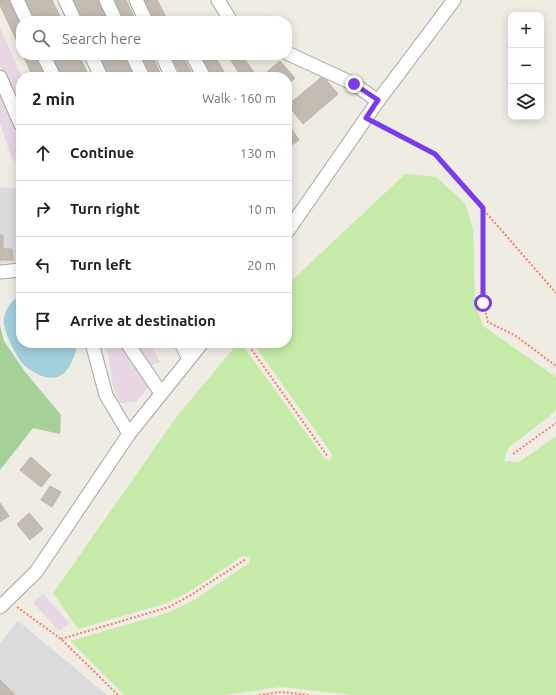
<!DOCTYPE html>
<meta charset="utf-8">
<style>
body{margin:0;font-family:Ubuntu,sans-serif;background:#f6f6f6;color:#202124}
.controls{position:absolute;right:12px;top:12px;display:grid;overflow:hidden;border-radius:8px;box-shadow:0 2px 10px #0003}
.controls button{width:36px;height:36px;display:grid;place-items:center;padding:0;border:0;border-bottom:1px solid #e0e0e0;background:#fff;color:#202124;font:20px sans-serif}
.stop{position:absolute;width:12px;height:12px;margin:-9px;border:3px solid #7c3aed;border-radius:50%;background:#fff}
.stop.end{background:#7c3aed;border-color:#fff;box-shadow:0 1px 4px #0008}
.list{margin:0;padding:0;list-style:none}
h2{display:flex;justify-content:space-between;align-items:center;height:52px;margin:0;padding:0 16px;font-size:17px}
h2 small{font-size:13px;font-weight:400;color:#757577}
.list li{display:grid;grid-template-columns:26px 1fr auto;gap:12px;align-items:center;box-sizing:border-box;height:56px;padding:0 16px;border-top:1px solid #e0e0e0}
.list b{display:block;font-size:15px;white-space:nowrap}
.list em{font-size:13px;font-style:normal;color:#757577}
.icon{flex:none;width:22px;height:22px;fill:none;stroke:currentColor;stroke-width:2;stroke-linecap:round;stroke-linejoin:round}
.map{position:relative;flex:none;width:556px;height:695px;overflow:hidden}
.search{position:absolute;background:#fff;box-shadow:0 2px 10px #0003;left:16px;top:16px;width:276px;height:44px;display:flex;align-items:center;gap:10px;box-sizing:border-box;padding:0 14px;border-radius:16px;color:#757577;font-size:15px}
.panel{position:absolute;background:#fff;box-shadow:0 2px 10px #0003;left:16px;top:72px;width:276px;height:276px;border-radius:16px}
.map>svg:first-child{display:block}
.residential{fill:#dcdbdb}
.industrial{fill:#e9d6e4}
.grass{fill:#c6eba8}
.forest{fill:#a5d097}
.water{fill:#a3cede}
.building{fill:#c4bcb3;stroke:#c1b3a6}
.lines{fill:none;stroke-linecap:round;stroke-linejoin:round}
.minor-casing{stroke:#a5a5a5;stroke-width:15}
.path{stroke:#fd7e67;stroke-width:2;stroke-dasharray:2 2;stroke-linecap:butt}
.minor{stroke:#fff;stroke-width:13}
.route{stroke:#7c3aed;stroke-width:5}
</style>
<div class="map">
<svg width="556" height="695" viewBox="0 0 556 695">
<rect width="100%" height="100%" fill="#efece4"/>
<g class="residential">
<polygon points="0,187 19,189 21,194 21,262 0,263"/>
<polygon points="18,621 107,695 0,695 0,643"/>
</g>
<g class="industrial">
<polygon points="0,28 22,77 21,112 0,65"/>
<polygon points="0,90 7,107 21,148 21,168 11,157 0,123"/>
<polygon points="104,343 118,343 130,357 148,387 136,402 120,403 113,387 108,352"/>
<polygon points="137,343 150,343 160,362 148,367"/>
<polygon points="43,594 69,623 59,631 33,603"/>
</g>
<polygon class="grass" points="405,174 436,177 465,203 473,229 475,302 483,326 556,377 556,409 551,415 508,448 504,461 519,462 556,436 556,695 353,695 281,687 224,695 124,695 70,641 170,612 194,600 249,563 250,557 243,556 189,592 167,603 78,629 53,593 178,415 238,343 241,343 325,459 331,460 332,454 253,343 287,343 287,285"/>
<polygon class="forest" points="0,326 4,341 26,373 61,415 60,434 33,428 0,470"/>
<path class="water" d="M20 295H21V343H77C76 354 73 362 66 371 55 384 37 376 25 366 17 359 1 328 4 317 6 307 12 301 20 295Z"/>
<g class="building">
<polygon points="0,0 11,0 21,23 21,50 0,5"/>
<polygon points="22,0 52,0 62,21 32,21"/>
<polygon points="72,0 100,0 109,21 82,21"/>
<polygon points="115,0 126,0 136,21 124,21"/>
<polygon points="143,0 157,0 168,21 154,21"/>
<polygon points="23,55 36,55 46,77 33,77"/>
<polygon points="49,55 79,55 89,77 60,77"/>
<polygon points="98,55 125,55 136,77 108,77"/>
<polygon points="140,55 152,55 162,77 150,77"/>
<polygon points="170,55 182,55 194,77 182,77"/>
<polygon points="198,55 214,55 227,77 211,77"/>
<polygon points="227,55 242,55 257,77 242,77"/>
<polygon points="280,61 295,78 287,85 287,77 272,77 267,72"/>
<polygon points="323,76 338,94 303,124 288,105"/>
<polygon points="287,122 299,140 289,147 287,145"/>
<polygon points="0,235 3,235 3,249 12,249 13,260 0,260"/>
<polygon points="31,457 51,475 41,487 20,470"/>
<polygon points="50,486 61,492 52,507 41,500"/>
<polygon points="0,503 9,516 0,522"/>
<polygon points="29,513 43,529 30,540 17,524"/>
<polygon points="0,680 15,695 0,695"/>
</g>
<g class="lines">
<defs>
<g id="minor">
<polyline points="17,0 27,21"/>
<polyline points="65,0 75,21"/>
<polyline points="106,0 116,21"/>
<polyline points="136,0 146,21"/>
<polyline points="218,0 231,21"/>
<polyline points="287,53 354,84 378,101"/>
<polyline points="43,55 54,77"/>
<polyline points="91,55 101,77"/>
<polyline points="132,55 143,77"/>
<polyline points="162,55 172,77"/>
<polyline points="192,55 204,77"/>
<polyline points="0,77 21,125"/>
<polyline points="287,232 378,101 454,0"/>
<polyline points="0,272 21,270"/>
<polyline points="92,343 106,395 129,434"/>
<polyline points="127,343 161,393"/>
<polyline points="181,343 189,359"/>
<polyline points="0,607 36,572 129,434 202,343"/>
</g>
</defs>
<use href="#minor" class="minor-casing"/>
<g class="path">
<polyline points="377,124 435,154 556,293"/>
<polyline points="483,209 483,303 488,322 516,336 556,366"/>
<polyline points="247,343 328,457"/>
<polyline points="513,454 556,423"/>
<polyline points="17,607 61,639 118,695"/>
<polyline points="61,639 169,607 191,595 246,559"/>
<polyline points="259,695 281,692 309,695"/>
</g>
<use href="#minor" class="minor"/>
</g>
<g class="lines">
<polyline class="route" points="354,84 378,100 366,118 435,154 483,208 483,303"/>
</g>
</svg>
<div class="controls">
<button>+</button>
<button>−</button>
<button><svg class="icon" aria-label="layers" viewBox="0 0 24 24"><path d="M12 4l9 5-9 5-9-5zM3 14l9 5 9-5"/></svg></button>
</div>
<div class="stop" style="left:483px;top:303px"></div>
<div class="stop end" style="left:354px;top:84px"></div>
<div class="search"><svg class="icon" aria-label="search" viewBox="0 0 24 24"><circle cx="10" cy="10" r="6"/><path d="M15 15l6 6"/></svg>Search here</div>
<section class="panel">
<h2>2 min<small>Walk · 160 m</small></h2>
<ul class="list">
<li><svg class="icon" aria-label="ahead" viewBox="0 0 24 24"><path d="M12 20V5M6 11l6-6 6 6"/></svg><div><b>Continue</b></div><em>130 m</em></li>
<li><svg class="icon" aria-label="right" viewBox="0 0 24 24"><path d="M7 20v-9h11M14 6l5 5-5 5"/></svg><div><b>Turn right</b></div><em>10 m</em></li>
<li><svg class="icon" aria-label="left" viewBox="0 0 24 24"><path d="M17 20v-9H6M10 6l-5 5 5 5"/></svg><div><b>Turn left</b></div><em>20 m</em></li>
<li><svg class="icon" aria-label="arrive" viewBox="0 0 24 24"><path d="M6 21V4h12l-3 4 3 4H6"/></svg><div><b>Arrive at destination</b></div></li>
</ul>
</section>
</div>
